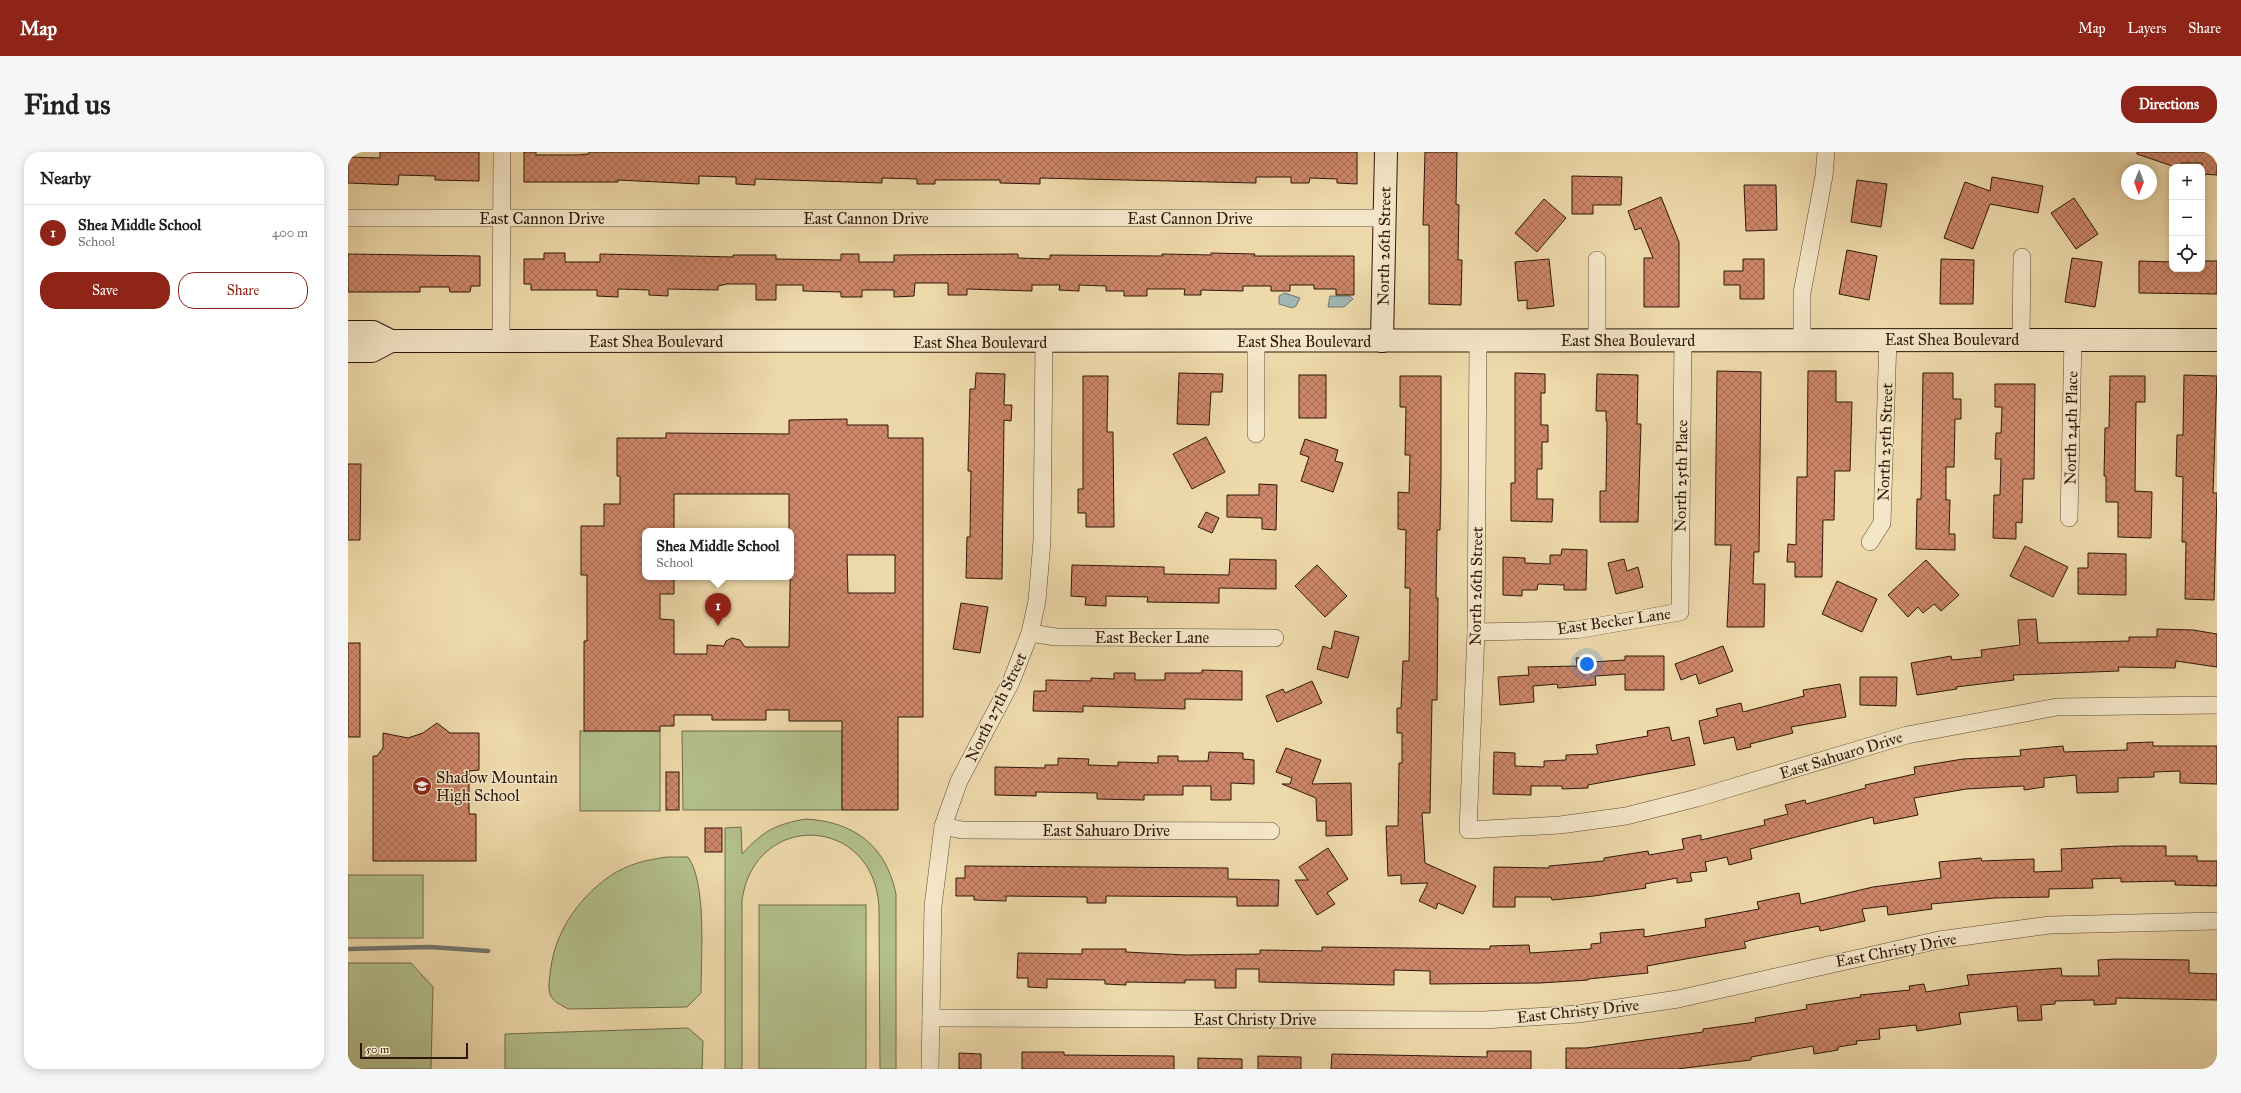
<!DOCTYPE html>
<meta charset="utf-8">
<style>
body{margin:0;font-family:"IM FELL Great Primer",serif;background:#f6f6f6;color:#202124}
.controls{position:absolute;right:12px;top:12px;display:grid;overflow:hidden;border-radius:8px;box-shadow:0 2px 10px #0003}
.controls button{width:36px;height:36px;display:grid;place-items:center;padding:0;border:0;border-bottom:1px solid #e0e0e0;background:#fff;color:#202124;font:20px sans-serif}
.compass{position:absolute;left:1773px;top:12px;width:36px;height:36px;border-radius:50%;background:#fff;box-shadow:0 2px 10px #0003;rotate:181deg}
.scale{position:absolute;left:12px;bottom:10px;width:108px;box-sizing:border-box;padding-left:4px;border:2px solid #2d1808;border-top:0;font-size:11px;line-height:14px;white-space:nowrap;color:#2d1808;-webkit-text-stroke:3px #f4e6c8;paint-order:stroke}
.you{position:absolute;left:1239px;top:512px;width:14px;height:14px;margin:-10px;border:3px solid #fff;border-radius:50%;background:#1a73e8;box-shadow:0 0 0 6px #1a73e833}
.badge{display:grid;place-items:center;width:26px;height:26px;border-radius:50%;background:#8f2418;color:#fff;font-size:13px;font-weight:700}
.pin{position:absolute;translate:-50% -33px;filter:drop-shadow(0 1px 2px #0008)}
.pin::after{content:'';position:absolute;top:21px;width:14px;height:12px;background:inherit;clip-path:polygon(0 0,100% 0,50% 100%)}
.popup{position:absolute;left:294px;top:376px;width:152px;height:52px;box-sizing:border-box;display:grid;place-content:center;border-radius:8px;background:#fff;filter:drop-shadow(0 1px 3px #0005);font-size:13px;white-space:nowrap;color:#757577}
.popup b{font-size:15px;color:#202124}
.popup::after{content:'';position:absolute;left:50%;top:100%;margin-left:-8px;border:8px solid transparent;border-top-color:#fff}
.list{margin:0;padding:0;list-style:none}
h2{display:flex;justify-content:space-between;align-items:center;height:52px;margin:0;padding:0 16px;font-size:17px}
h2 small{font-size:13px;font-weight:400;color:#757577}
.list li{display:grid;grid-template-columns:26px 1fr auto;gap:12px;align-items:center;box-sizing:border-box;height:56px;padding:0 16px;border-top:1px solid #e0e0e0}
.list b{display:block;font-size:15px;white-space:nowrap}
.list p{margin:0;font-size:13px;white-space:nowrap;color:#757577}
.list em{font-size:13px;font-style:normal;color:#757577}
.actions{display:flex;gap:8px;padding:12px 16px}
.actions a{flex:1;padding:9px 0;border:1px solid #8f2418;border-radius:16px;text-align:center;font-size:14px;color:#8f2418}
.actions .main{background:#8f2418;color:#fff}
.icon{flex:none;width:22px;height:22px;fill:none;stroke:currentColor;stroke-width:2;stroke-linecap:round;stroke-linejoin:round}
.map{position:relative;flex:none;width:1869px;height:917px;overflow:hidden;border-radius:16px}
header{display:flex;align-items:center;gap:24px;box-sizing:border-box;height:56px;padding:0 20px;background:#8f2418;color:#fff}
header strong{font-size:19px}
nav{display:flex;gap:22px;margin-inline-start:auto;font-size:14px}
.intro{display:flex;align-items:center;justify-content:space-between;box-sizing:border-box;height:96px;padding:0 24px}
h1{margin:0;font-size:28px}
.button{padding:10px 18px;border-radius:16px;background:#8f2418;color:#fff;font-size:14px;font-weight:700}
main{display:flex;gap:24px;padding:0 24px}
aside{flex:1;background:#fff;border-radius:16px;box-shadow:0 2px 10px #0003}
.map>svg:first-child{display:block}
.grass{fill:#b3c08d;stroke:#706c4a}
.water{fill:#9fb7b5;stroke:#717770}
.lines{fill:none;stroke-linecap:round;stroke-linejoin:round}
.stream{stroke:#717770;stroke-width:4.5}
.building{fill:url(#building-cross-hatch);stroke:#2d1808;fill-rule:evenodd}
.street-casing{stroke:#5d4830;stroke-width:18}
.secondary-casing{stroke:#2d1808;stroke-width:24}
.street{stroke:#f4e6c8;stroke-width:17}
.secondary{stroke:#f4e6c8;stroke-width:22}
.labels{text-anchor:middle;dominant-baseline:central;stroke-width:3;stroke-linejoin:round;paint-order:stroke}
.street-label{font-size:16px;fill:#2d1808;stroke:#f4e6c8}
.poi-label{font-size:16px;fill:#2d1808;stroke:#f4e6c8;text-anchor:start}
</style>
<header>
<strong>Map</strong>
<nav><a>Map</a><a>Layers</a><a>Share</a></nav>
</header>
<div class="intro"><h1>Find us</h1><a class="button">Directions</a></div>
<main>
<aside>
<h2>Nearby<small></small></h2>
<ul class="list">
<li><span class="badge">1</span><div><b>Shea Middle School</b><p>School</p></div><em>400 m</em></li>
</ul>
<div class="actions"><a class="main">Save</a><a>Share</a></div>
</aside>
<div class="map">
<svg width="1869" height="917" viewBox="0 0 1869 917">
<defs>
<pattern id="building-cross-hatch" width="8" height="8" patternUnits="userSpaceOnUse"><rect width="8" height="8" fill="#cd8669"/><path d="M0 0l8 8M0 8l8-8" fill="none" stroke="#a76d54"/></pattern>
</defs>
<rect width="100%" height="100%" fill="#eed9aa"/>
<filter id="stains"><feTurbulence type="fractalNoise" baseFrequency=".005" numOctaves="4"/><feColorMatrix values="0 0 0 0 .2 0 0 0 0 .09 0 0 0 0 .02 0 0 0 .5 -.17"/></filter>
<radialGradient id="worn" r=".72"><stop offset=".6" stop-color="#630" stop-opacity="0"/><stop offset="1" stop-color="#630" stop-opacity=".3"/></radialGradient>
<g class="grass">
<rect x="232" y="579" width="80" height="80"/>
<polygon points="334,579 494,579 494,658 335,658"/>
<path d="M458 667C507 670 538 694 548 742V917H532L531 755C526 663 407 658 394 748V917H377V676L393 675 394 702C415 679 428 672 458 667Z"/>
<path d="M319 705H340C359 731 353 807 353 841L339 855 220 857C215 854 208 851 205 847 199 840 201 831 202 823 205 783 229 747 262 724 280 712 298 708 319 705Z"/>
<rect x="0" y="723" width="75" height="63"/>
<rect x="411" y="753" width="107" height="164"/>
<polygon points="0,811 63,811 85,835 83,917 0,917"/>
<polygon points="340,876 355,889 354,917 157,917 157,882"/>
</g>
<g class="water">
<polygon points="937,141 952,146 948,154 944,156 931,152 931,144"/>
<polygon points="982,144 1002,144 1005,147 996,155 980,155"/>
</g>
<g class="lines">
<polyline class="stream" points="0,797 82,795 140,799"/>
</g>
<g class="building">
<polygon points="32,0 131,0 131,29 87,28 87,24 51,23 50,33 0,31 0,5 32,6"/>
<polygon points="176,0 188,0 188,3 230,3 241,2 241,0 1009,0 1009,32 989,31 989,27 962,26 961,31 943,31 943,25 908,25 908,31 692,26 692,32 652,31 652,28 587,28 587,32 569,32 569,27 534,26 534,31 407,27 407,33 388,32 388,25 351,24 351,32 270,28 270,30 176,30"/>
<polygon points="1077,0 1109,0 1108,52 1111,53 1110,108 1114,108 1113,153 1081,152 1081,73 1075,73"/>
<polygon points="1789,0 1869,0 1869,23 1854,22 1854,11 1833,11 1831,15 1827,15 1789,2"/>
<polygon points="1224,24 1274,25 1273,53 1245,53 1245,62 1224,62"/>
<polygon points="1644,25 1695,34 1690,61 1642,52 1625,97 1596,86 1617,30 1642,39"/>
<polygon points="1509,28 1539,32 1533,75 1503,70"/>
<polygon points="1396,33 1428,33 1429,78 1398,79"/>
<polygon points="1313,45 1331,90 1331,155 1296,155 1296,106 1305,106 1293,76 1287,78 1280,59"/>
<polygon points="1726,46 1750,82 1728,97 1703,61"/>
<polygon points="1196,47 1218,66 1189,100 1167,81"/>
<polygon points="1499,98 1529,104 1521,148 1491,142"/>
<polygon points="196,101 217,101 217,110 252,110 252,102 385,105 385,103 428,103 428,107 493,108 493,102 511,102 511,110 546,110 546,103 670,102 670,106 702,107 702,103 814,104 814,102 863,103 863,101 907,102 906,104 1006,104 1006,143 988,143 988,137 966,137 966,133 942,133 942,139 923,139 923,134 895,134 895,139 853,138 853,143 836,143 837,137 799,137 799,144 776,144 776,139 758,139 758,134 731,133 731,139 711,138 712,133 684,133 684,139 619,137 619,143 600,143 600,131 567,131 566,144 546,145 546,138 514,138 514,145 493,145 493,140 455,139 455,133 428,133 428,148 408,148 408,132 379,132 370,134 370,138 320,137 320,144 301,143 301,138 270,137 270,145 249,144 249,138 183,138 183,132 176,132 176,107 196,107"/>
<polygon points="0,102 132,104 132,134 123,134 122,140 102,140 101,135 72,135 72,140 0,140"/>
<polygon points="1724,106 1754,110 1747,155 1717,150"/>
<polygon points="1201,107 1206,154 1179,157 1179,148 1170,149 1167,110"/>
<polygon points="1395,107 1416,107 1416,147 1392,147 1392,133 1376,133 1376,119 1395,119"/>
<polygon points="1593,107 1626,108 1625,152 1592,152"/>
<polygon points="1791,109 1824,110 1824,117 1854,117 1854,109 1869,109 1869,142 1791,141"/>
<polygon points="1369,219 1413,220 1411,400 1406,400 1405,432 1417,432 1416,475 1379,475 1383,393 1367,393"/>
<polygon points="1460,219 1488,219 1488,250 1504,250 1502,319 1487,319 1486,368 1475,368 1474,425 1447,425 1447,410 1439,410 1440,392 1448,393 1449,325 1459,325"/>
<polygon points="628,221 657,222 656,253 664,253 663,269 656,268 654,427 618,426 619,385 622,385 623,319 620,319 622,237 627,237"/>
<polygon points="831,221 875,222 874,240 863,240 861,273 829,272"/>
<polygon points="1167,221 1197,222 1197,241 1193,241 1193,273 1200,273 1200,290 1194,290 1194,317 1189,317 1189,347 1205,347 1204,370 1163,369 1163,331 1167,331"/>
<polygon points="1575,221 1605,221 1605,247 1613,247 1613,267 1607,267 1606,315 1598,315 1598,348 1602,348 1601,382 1607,382 1607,398 1568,397 1569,347 1573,347"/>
<polygon points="1249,222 1290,223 1289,272 1293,272 1290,370 1252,370 1252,339 1258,339 1259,269 1258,269 1258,259 1248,259"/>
<rect x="951" y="223" width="27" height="43"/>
<polygon points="1836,223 1869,224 1865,341 1869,341 1866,448 1837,447 1838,390 1834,390 1835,325 1828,324 1829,283 1835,283"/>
<polygon points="735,224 760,224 759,280 765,280 766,375 738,375 738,361 730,361 730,337 735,337"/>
<polygon points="1052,224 1093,224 1093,324 1092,378 1089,378 1088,446 1090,446 1089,548 1084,548 1082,661 1074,661 1077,711 1128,734 1115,762 1090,751 1088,757 1071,749 1080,731 1053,732 1053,723 1040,724 1038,674 1050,674 1051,611 1054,611 1054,581 1049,581 1049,556 1053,556 1055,509 1061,509 1062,436 1057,436 1058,378 1050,377 1050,340 1061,341 1062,303 1057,303 1058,255 1052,255"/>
<polygon points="1762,224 1797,224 1797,250 1788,250 1787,339 1804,340 1803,386 1770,385 1770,350 1758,350 1758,324 1756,324 1757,276 1761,276"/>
<polygon points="1647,232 1687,232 1686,327 1675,327 1674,371 1668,370 1668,387 1645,386 1646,343 1652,343 1653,307 1647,307 1648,281 1653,281 1654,255 1647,255"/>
<path d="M499 267V273H540V286H575V565H550V658H494V569H441V558H418V568H364V563H326V574H312V579H236V489H239V423H233V374H256V352H272V324H269V286H318V281L441 282V268ZM326 342H441V379H443L441 495H397L392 488 384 486 378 489 376 494 359 493V502H326V468L312 467V442H326V425H297V379H326ZM499 403H547V441H500Z"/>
<polygon points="858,285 877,320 844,337 825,302"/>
<polygon points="957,287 990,298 987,309 995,311 985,340 953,329 961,305 952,302"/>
<polygon points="0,312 13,312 12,388 0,388"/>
<polygon points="911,332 929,333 928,378 914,377 914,366 879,365 879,343 911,343"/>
<polygon points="858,360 871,366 864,381 850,375"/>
<polygon points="1677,394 1720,415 1705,445 1662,424"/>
<polygon points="1214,397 1239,398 1238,438 1216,438 1216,433 1190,432 1189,438 1174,438 1174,444 1155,443 1155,405 1177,406 1177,411 1202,412 1202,403 1213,403"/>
<polygon points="1740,401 1778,402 1778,443 1730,442 1730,416 1740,416"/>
<polygon points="882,407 928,408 928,437 871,436 871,451 799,450 800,445 758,444 758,454 737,453 738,445 723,444 724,413 816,415 816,422 881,423"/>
<polygon points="1276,407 1279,419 1290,415 1295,435 1268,442 1260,411"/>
<polygon points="1578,408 1611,443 1593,459 1586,452 1575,461 1570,455 1560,465 1540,443"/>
<polygon points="969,413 999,444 977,465 947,434"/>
<polygon points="1489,429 1529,447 1514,480 1474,462"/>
<polygon points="613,451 640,455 632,501 605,497"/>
<polygon points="1688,467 1690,491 1781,489 1781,485 1809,485 1809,477 1845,478 1869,482 1869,515 1828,509 1827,516 1770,515 1771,519 1665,523 1666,528 1608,535 1609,537 1569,543 1563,511 1603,504 1604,508 1634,505 1633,498 1672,493 1670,468"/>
<polygon points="987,479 1011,485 1000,526 969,517 975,494 983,497"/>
<rect x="0" y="491" width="12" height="94"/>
<polygon points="1375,494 1385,519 1351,532 1348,522 1333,528 1327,512"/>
<polygon points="1277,504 1316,504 1316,538 1277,538 1277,522 1247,524 1248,533 1210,536 1209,532 1185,534 1186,550 1152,553 1150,525 1181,523 1180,515 1229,514 1228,506 1243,505 1243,510 1277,508"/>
<polygon points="854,518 894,519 894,548 837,547 837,557 735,554 735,560 685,559 686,539 698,539 698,528 743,529 743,526 766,527 766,521 787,521 787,528 817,528 817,521 854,521"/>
<polygon points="1512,525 1549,525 1548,554 1512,553"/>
<polygon points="964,529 974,551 929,570 918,544 935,537 937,541"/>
<polygon points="1492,532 1498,565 1443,575 1445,581 1402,592 1403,595 1389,598 1386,585 1356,592 1351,569 1370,564 1368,557 1393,551 1395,560 1456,544 1455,538"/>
<polygon points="89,571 102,581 131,581 131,618 121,619 121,662 128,662 128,709 25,709 25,604 29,604 35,596 35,581 60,586 75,581"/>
<polygon points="1321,575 1324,589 1341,585 1347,613 1240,633 1240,636 1214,637 1214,634 1183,634 1183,643 1145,642 1146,600 1167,601 1167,614 1196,615 1196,609 1218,608 1218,603 1250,602 1248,593 1300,584 1299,579"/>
<polygon points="1805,590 1805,594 1869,594 1869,632 1832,631 1832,619 1806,620 1806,625 1770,626 1770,640 1729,641 1728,623 1696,626 1696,635 1676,638 1676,634 1618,637 1566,646 1570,663 1526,672 1525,665 1402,697 1404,707 1381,713 1379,705 1357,710 1359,719 1342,721 1344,729 1329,731 1329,726 1297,732 1298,736 1246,744 1204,748 1203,745 1167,745 1167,755 1145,755 1146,715 1201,716 1201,714 1256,709 1256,706 1300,699 1301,703 1336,697 1334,687 1353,683 1353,688 1417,673 1416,668 1440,662 1437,653 1457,648 1458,652 1518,636 1517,633 1567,622 1566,615 1615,607 1673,604 1672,598 1715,594 1716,600 1779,598 1779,591"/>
<polygon points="938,596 973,608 964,632 1003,631 1004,683 978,684 978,669 969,669 968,646 934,632 942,632 944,626 928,620"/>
<polygon points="861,600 895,601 895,607 906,608 906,632 883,631 883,648 863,648 863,634 835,634 835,643 796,643 796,648 749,647 749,641 688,640 688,644 647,643 647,615 697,616 697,613 710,613 710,606 741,607 740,613 770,614 770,610 810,611 810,604 830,604 830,609 860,609"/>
<rect x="318" y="620" width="13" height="38"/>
<rect x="357" y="676" width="17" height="24"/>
<polygon points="1773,694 1818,694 1818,704 1849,704 1849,709 1869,709 1869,734 1827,733 1827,729 1773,730 1773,726 1744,727 1745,736 1701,737 1701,745 1647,746 1583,752 1584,757 1540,763 1539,754 1514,757 1517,769 1472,779 1471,774 1407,787 1396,790 1398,796 1299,814 1300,821 1240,827 1240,828 1192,831 1082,832 1082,819 1046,818 1046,833 911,830 911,817 888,817 888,836 867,836 867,828 837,828 837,831 778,830 778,833 757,832 757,828 699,827 699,836 680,835 680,826 669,826 670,801 734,802 734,797 778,797 778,800 838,803 912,802 912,798 974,799 974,795 1142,797 1142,794 1181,793 1182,801 1243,797 1243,792 1253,791 1252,781 1296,777 1296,785 1358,775 1357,767 1411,757 1409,750 1451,741 1453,752 1525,735 1593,726 1591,710 1633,706 1634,709 1686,707 1686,720 1714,719 1713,697"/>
<polygon points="980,696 1000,727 979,741 987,752 969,763 947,728 960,728 951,715"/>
<polygon points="617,714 880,716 880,727 931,728 930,754 889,754 889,745 758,744 758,751 739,751 739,745 658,744 658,749 626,748 626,744 608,744 608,726 617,726"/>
<polygon points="1768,807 1841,808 1841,821 1869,822 1869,848 1768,846 1768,852 1746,853 1746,848 1707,849 1707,852 1693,853 1694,868 1670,869 1669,854 1611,861 1613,872 1569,879 1568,873 1531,877 1532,887 1508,889 1509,892 1490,895 1490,898 1466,902 1465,894 1403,905 1403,908 1329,917 1218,917 1218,896 1238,896 1355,880 1355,877 1408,870 1407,866 1459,857 1458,853 1513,845 1512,843 1562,838 1561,834 1576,832 1578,840 1621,833 1619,823 1713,816 1714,824 1751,824 1750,808"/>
<polygon points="1139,899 1183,899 1183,917 983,917 984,902 1139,905"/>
<polygon points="674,900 716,900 716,903 826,904 826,917 674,917"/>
<polygon points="611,901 633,902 633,917 611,917"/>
<polygon points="910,904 953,905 953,917 910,917"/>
<polygon points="850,906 894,907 894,917 850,917"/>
</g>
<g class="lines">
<defs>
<g id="street">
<polyline points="0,66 1037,66"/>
<polyline points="1673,186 1674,105"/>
<polyline points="1249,188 1249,108"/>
<polyline points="1454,188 1454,141 1476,24 1478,0"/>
<polyline points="1130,189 1128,480 1120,678 1212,673 1278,664 1349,646 1559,583 1709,555 1869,553"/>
<polyline points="153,190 154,0"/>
<polyline points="908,282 908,189"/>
<polyline points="1721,366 1725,186"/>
<polyline points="1522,390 1534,371 1540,187"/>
<polyline points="1128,480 1228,478 1332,460 1335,188"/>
<polyline points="682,481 708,485 927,486"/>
<polyline points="595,674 614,678 923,679"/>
<polyline points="583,866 1137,868 1230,862 1330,847 1591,788 1702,773 1869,769"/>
<polyline points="582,917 585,754 595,674 611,629 663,530 682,481 689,449 694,389 696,189"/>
</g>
<g id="secondary">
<polyline points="0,180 25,180 43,189"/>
<polyline points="1034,189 1038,0"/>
<polyline points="0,199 24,199 43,189 1869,188"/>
</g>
</defs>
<use href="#street" class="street-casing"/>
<use href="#secondary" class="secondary-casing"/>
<use href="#street" class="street"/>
<use href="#secondary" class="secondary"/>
</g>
<defs>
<symbol id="school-disc" viewBox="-11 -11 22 22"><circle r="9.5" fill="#8f2418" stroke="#f4e6c8"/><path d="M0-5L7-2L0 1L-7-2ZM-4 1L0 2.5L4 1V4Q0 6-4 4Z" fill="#fff"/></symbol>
</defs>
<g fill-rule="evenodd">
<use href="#school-disc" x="63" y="623" width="22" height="22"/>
</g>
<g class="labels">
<g class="street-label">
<text x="194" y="66">East Cannon Drive</text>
<text x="518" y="66">East Cannon Drive</text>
<text x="842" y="66">East Cannon Drive</text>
<text transform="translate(1036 94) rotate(-89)">North 26th Street</text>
<text x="1604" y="187">East Shea Boulevard</text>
<text x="1280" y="188">East Shea Boulevard</text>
<text x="308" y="189">East Shea Boulevard</text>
<text x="956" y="189">East Shea Boulevard</text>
<text x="632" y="190">East Shea Boulevard</text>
<text transform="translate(1723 276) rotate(-89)">North 24th Place</text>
<text transform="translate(1537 290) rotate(-88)">North 25th Street</text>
<text transform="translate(1333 324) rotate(-89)">North 25th Place</text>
<text transform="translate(1128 434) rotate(-89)">North 26th Street</text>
<text transform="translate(1266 469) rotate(-8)">East Becker Lane</text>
<text x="804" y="485">East Becker Lane</text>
<text transform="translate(648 555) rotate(-64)">North 27th Street</text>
<text transform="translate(1493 603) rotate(-17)">East Sahuaro Drive</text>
<text x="758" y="678">East Sahuaro Drive</text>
<text transform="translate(1548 798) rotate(-11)">East Christy Drive</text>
<text transform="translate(1230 859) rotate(-6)">East Christy Drive</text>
<text x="907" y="867">East Christy Drive</text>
</g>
<g class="poi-label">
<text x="88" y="625">Shadow Mountain<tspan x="88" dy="18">High School</tspan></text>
</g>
</g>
<rect width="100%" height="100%" filter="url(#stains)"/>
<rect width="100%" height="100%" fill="url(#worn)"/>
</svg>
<div class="controls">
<button>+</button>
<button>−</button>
<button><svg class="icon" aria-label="locate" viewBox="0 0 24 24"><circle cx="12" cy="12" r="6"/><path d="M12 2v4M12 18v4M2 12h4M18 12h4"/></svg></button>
</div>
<svg class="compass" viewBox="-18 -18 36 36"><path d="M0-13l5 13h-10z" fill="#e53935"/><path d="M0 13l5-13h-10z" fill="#757577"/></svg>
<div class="scale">50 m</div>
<div class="you"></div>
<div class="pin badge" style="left:370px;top:474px">1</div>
<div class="popup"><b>Shea Middle School</b>School</div>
</div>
</main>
